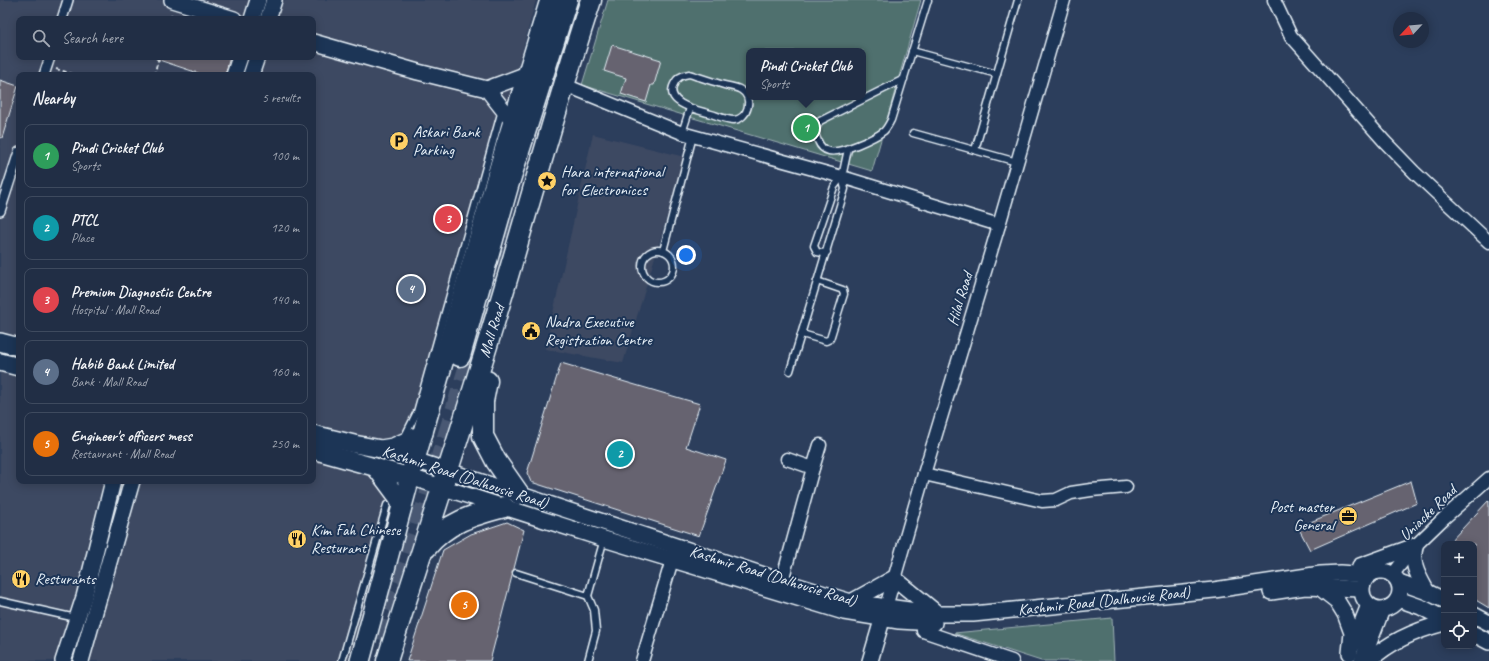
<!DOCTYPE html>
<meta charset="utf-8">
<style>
body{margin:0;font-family:Caveat,sans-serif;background:#29364c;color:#f1f3f6}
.controls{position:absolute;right:12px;bottom:12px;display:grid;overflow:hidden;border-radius:8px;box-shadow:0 2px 10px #0003}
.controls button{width:36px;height:36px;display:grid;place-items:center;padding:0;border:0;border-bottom:1px solid #3e4a5e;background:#212e45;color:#f1f3f6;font:20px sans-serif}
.compass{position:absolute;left:1393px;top:12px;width:36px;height:36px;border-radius:50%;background:#212e45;box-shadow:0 2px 10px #0003;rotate:244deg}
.you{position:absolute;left:686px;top:255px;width:14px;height:14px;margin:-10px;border:3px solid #fff;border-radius:50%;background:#1a73e8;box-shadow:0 0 0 6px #1a73e833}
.badge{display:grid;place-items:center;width:26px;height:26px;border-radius:50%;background:#8abfa5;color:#fff;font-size:13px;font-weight:700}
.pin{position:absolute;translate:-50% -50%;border:2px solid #fff;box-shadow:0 1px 4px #0006}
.popup{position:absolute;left:746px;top:48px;width:120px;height:52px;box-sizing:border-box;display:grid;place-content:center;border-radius:8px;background:#212e45;filter:drop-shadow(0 1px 3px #0005);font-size:13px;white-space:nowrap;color:#a2a8b3}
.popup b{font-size:15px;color:#f1f3f6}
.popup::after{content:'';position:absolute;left:50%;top:100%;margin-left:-8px;border:8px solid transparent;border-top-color:#212e45}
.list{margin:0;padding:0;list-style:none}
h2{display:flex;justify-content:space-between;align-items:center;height:52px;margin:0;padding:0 16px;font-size:17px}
h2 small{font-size:13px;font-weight:400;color:#a2a8b3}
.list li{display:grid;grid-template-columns:26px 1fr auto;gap:12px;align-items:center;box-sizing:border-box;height:64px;margin:0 8px 8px;padding:0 8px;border:1px solid #3e4a5e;border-radius:8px}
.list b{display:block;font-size:15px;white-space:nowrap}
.list p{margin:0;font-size:13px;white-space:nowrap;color:#a2a8b3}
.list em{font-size:13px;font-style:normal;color:#a2a8b3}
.icon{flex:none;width:22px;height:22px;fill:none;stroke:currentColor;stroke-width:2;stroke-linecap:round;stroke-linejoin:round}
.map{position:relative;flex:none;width:1489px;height:661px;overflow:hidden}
.search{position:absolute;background:#212e45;box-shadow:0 2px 10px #0003;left:16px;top:16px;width:300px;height:44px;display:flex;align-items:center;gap:10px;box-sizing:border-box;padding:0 14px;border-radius:8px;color:#a2a8b3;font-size:15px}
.panel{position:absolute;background:#212e45;box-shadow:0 2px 10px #0003;left:16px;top:72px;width:300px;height:412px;border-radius:8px}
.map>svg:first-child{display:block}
.built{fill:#3d4962;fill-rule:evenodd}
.green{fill:#506f6e;stroke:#9cb0b3;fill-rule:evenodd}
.building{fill:#666470;stroke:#e8f1f8}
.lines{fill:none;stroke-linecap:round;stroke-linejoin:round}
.trunk-tunnel{stroke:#485973;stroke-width:20;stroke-dasharray:20 10;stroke-linecap:butt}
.service-casing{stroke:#e8f1f8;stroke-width:9}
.pedestrian-casing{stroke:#e8f1f8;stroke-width:12}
.minor-casing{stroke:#e8f1f8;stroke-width:15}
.tertiary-casing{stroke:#e8f1f8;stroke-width:18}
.secondary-casing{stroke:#e8f1f8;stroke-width:20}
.primary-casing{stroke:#e8f1f8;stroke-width:22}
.trunk-casing{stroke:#e8f1f8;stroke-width:23}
.path{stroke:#e8f1f8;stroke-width:2;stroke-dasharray:4 3;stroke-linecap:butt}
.service{stroke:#1d3557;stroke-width:6}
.pedestrian{stroke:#1d3557;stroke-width:9}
.minor{stroke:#1d3557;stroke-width:12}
.tertiary{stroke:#1d3557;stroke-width:15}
.secondary{stroke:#1d3557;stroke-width:17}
.primary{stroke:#1d3557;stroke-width:19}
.trunk{stroke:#1d3557;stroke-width:20}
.labels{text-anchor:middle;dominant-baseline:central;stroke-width:4;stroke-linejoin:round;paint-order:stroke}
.poi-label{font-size:16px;fill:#e8f1f8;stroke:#1d3557;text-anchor:start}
.street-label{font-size:16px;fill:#e8f1f8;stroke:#1d3557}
</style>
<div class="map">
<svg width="1489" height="661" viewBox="0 0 1489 661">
<rect width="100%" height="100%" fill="#2c3e5c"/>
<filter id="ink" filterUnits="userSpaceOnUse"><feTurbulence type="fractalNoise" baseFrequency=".025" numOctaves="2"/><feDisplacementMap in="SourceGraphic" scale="8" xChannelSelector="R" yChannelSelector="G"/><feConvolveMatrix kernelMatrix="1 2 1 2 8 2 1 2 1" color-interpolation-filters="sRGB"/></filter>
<g filter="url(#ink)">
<g class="built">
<path d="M0 0H536L358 661H0ZM19 19H313V57H19ZM19 75H313V481H19Z"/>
<polygon points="593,134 685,157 623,363 545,349"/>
</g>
<g class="green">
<path d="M608 0H921L872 171 582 85ZM749 51H863V97H749Z"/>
<polygon points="1112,618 1114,661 1041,661 954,633"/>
</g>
<g class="building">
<polygon points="612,45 661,60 654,85 651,85 646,102 621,94 626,78 604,71"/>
<polygon points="156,57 230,57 225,75 204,75 156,59"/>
<polygon points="0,80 18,86 2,138 0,137"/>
<polygon points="561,363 700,404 686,447 726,460 699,536 531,482 527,473"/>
<polygon points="1411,481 1417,503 1310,550 1298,527"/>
<polygon points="1489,500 1489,608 1474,599 1474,544 1448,544"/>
<polygon points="507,522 524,530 490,661 407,661 443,550 471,534"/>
</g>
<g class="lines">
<g class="trunk-tunnel">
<polyline points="420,525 498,271 517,212"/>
<polyline points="375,638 416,506"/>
</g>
<defs>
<g id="service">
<polyline points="912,51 997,74"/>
<path d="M689 74C701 78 712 81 724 85 730 86 737 87 741 90 754 98 748 119 734 120 726 120 718 116 711 114 698 110 664 104 674 84 677 77 682 75 689 74Z"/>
<path d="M904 79 820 121C816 127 814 134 818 141 820 146 824 150 829 151 841 154 875 138 884 131 887 128 889 124 891 120L928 0"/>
<polyline points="682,133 690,108"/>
<polyline points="913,133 1017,162"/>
<polyline points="975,150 1018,0"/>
<circle cx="658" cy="266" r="16"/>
<polyline points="663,251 693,136"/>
<polyline points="827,252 823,253 817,252 814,246 834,187 842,177 848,149"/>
<polyline points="802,334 826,341 830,339 844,294 843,290 817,281"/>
<polyline points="790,371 845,189 842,177"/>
<polyline points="404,438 417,412 502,110"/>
<polyline points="516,573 588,596"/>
<polyline points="0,601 76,618"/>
<polyline points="342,661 387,505"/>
<polyline points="588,661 596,631 594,610 588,596 604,539"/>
</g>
<g id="pedestrian">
<polyline points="62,19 68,0"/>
<polyline points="44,75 50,57"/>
<polyline points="0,211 19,152"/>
</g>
<g id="minor">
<polyline points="1274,0 1291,36 1385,142 1414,172 1489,242"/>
<polyline points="565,85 682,133 842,177 999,225"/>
<polyline points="787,459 813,468"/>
<polyline points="924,474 1042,501 1056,500 1071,493 1091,490 1126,487"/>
<polyline points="1393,574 1415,546 1444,518 1489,478"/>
<polyline points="782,581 813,468 820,445"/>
<polyline points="886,607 924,474 999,225 1064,0"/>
<polyline points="923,631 1012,661"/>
<polyline points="642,661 672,560"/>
</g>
<g id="tertiary">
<polyline points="172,0 234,19"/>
<polyline points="252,19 258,0"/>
<polyline points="268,19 274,0"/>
<polyline points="313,42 418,72 487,89 527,74"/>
<polyline points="234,75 240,57"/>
<polyline points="251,75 257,57"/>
<polyline points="487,89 513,122"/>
<polyline points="415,460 782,581 851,602 938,614 973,614 1214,590 1321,574 1340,573 1368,575"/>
<polyline points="410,477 604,539 844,612 899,621 934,623"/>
<path d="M1415 546C1411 566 1418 575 1427 592"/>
<polyline points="1360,566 1415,546"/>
<circle cx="1381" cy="590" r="19"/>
<polyline points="1399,582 1427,592 1444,600"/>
<polyline points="1319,587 1337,601 1345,614 1352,633 1350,653"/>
<polyline points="1271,592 1305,587 1361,589"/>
<polyline points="1398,599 1421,607 1444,619"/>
<polyline points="851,602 894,578 938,614"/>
<polyline points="1474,615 1489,623"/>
<polyline points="1474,634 1489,642"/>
<polyline points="1353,645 1369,605"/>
<polyline points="63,661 84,597 113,481"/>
<polyline points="81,661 132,481"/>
<polyline points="870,661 885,610"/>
<polyline points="1362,661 1382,609"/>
<path d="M1369 661C1389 642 1417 630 1444 623"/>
</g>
<g id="secondary">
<polyline points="0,342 19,347"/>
<polyline points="0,362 19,367"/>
<polyline points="313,434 354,444 381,449 415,460"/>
<polyline points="381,449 393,447 424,433"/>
<polyline points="313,450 410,477"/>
<polyline points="375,467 398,498 402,509"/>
</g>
<polyline id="primary" points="360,661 410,477 505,148 550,0"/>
<g id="trunk">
<polyline points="460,356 508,186 567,0"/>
<polyline points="487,381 483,401 483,436 496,461 519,494"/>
<path d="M426 548C447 522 473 515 504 507"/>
<path d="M387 661C422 549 459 438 493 326 526 218 555 108 591 0"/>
</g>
</defs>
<use href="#service" class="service-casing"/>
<use href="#pedestrian" class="pedestrian-casing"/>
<use href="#minor" class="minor-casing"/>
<use href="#tertiary" class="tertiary-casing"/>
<use href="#secondary" class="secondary-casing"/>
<use href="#primary" class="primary-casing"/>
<use href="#trunk" class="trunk-casing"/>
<g class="path">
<polyline points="171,19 172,14"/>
<polyline points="56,69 76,75"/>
<polyline points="154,75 159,57"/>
</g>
<use href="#service" class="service"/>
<use href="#pedestrian" class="pedestrian"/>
<use href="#minor" class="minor"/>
<use href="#tertiary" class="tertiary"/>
<use href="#secondary" class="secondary"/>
<use href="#primary" class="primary"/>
<use href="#trunk" class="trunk"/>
</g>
</g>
<defs>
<symbol id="parking-disc" viewBox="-11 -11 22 22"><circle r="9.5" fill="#ffd166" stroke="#1d3557"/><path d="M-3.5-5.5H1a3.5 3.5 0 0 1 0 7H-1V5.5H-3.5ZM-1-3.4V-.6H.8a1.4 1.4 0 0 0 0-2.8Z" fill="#111"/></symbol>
<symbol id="sight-disc" viewBox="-11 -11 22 22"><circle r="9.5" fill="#ffd166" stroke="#1d3557"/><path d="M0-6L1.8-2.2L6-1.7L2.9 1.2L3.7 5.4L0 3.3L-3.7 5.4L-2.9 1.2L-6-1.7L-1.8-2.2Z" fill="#111"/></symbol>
<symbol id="civic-disc" viewBox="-11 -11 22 22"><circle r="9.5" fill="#ffd166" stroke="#1d3557"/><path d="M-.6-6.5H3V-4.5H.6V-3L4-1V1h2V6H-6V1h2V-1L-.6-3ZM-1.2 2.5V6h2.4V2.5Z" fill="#111"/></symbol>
<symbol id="office-disc" viewBox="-11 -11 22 22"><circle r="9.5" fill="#ffd166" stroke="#1d3557"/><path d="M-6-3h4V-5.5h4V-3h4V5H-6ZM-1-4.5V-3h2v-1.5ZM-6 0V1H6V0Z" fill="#111"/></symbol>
<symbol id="restaurant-disc" viewBox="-11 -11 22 22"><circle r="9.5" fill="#ffd166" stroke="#1d3557"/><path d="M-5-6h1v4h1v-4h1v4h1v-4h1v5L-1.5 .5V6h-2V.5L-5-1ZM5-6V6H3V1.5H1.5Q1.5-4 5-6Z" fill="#111"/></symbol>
</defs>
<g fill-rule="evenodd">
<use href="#parking-disc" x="388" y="130" width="22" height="22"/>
<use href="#sight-disc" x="536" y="170" width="22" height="22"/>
<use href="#civic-disc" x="520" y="320" width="22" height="22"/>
<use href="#office-disc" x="1337" y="505" width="22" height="22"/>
<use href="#restaurant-disc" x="286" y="528" width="22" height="22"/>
<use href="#restaurant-disc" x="10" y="568" width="22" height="22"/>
</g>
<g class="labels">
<g class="poi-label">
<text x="413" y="132">Askari Bank<tspan x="413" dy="18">Parking</tspan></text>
<text x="561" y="172">Hara international<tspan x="561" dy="18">for Electroniccs</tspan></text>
<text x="545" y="322">Nadra Executive<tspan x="545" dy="18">Registration Centre</tspan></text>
<text x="1334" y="507" text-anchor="end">Post master<tspan x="1334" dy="18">General</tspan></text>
<text x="311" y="530">Kim Fah Chinese<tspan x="311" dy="18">Resturant</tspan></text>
<text x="35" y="579">Resturants</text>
</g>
<g class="street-label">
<text transform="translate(960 299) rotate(-73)">Hilal Road</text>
<text transform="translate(492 331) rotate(-73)">Mall Road</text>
<text transform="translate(465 477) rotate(18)">Kashmir Road (Dalhousie Road)</text>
<text transform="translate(1428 513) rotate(-44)">Uniacke Road</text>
<text transform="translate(773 576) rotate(17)">Kashmir Road (Dalhousie Road)</text>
<text transform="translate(1104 601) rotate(-6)">Kashmir Road (Dalhousie Road)</text>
</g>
</g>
</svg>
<div class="controls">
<button>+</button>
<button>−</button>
<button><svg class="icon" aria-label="locate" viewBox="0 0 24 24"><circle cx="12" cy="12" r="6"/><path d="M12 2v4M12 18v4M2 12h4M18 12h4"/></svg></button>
</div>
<svg class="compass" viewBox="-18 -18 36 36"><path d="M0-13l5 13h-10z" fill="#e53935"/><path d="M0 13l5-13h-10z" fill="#a2a8b3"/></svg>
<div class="you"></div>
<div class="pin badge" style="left:806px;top:128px;background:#2e9e5b">1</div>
<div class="popup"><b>Pindi Cricket Club</b>Sports</div>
<div class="pin badge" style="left:620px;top:454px;background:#0f9aa8">2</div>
<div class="pin badge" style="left:448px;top:219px;background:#e0444e">3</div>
<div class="pin badge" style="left:411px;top:289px;background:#5c6f8a">4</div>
<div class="pin badge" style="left:464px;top:605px;background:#e8710a">5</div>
<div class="search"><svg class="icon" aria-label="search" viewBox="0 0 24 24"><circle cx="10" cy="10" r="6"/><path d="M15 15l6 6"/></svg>Search here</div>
<section class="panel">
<h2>Nearby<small>5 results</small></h2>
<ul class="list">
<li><span class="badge" style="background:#2e9e5b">1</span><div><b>Pindi Cricket Club</b><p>Sports</p></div><em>100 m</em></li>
<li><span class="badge" style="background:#0f9aa8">2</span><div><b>PTCL</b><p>Place</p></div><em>120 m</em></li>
<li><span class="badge" style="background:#e0444e">3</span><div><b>Premium Diagnostic Centre</b><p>Hospital · Mall Road</p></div><em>140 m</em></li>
<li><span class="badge" style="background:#5c6f8a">4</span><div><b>Habib Bank Limited</b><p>Bank · Mall Road</p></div><em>160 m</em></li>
<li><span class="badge" style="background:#e8710a">5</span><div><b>Engineer's officers mess</b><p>Restaurant · Mall Road</p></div><em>250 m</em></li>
</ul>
</section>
</div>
